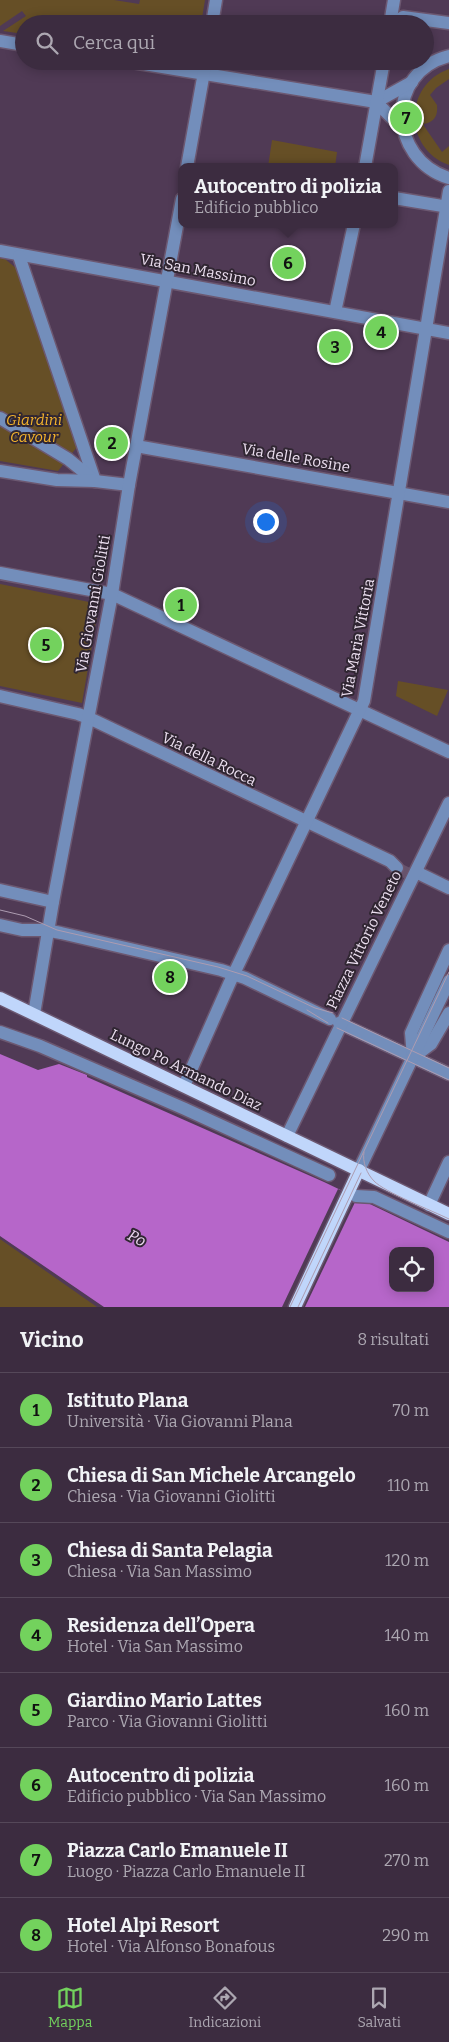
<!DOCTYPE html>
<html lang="it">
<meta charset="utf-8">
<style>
body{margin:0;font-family:Bitter,serif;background:#433447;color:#f1f3f6}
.controls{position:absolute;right:15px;bottom:15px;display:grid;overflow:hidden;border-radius:10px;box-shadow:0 2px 12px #0003}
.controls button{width:45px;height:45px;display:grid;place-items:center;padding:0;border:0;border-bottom:1px solid #554859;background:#3c2c40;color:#f1f3f6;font:25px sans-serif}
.you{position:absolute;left:265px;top:521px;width:18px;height:18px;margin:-12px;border:4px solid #fff;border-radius:50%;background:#1a73e8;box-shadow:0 0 0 8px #1a73e833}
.badge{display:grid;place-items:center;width:32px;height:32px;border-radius:50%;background:#73d25d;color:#111;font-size:16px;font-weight:700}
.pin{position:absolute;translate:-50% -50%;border:2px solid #fff;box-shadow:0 1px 5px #0006}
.popup{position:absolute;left:178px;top:163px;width:220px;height:65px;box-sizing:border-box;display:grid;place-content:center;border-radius:10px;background:#3c2c40;filter:drop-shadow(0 1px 4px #0005);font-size:16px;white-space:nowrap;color:#aca7b1}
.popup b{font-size:19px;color:#f1f3f6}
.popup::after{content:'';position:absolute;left:50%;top:100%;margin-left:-10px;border:10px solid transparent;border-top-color:#3c2c40}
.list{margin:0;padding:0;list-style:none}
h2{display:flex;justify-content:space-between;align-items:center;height:65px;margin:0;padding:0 20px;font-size:21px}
h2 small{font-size:16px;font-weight:400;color:#aca7b1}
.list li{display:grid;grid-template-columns:32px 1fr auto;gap:15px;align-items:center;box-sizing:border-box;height:75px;padding:0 20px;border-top:1px solid #554859}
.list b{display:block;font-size:19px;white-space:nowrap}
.list p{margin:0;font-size:16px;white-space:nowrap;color:#aca7b1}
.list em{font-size:16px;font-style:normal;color:#aca7b1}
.icon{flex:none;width:28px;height:28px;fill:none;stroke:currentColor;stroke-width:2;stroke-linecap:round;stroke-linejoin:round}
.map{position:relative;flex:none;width:449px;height:1307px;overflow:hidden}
.search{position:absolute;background:#3c2c40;box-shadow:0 2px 12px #0003;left:15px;right:15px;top:15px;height:55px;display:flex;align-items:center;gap:12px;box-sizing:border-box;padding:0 18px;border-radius:28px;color:#aca7b1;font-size:19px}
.sheet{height:665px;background:#3c2c40}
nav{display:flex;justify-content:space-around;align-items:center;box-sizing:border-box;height:70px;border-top:1px solid #554859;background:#3c2c40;font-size:14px;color:#aca7b1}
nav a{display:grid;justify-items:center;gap:2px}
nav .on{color:#73d25d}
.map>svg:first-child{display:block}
.green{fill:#664f26}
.water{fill:#b666c9;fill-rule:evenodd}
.pier{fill:#503a55}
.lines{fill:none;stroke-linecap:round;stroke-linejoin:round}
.minor-tunnel{stroke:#67536c;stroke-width:12;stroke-dasharray:12 6;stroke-linecap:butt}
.minor-casing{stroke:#6c5871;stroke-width:15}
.major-casing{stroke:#6c5871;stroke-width:15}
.minor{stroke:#738ebb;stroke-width:12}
.major{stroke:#c0d6fb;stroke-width:12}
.tram{stroke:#ad9cb1;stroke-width:1}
.labels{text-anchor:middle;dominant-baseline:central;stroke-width:4;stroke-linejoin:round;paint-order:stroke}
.street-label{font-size:15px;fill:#ecdff0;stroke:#302632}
.park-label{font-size:15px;font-style:italic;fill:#f4b32c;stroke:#302632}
.water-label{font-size:16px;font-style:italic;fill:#ecd8f0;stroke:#302632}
</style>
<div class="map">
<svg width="449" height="1307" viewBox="0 0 449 1307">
<rect width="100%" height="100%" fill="#503a55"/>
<g class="green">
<polygon points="0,0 114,0 139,4 140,0 205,0 201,24 142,24 139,21 136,24 24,24 24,34 3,31 26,16 22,11 0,26"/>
<path d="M449 69V79L436 88 430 95 437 105C438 115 435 122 424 124V126L442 152 449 146V165C404 149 403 85 449 69Z"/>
<polygon points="272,140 337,152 335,167 268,167"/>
<polygon points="0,258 5,259 17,269 77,447 58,471 0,461"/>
<polygon points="0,584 99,604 82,703 0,686"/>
<polygon points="398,681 448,690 437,716 396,696"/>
<polygon points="0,1239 97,1307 0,1307"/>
</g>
<path class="water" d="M0 1054 38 1070 59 1064 87 1075V1077L324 1182 449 1242V1307H104L0 1236ZM393 1251H430V1288H393Z"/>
<polygon class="pier" points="338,1189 357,1198 305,1307 282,1307"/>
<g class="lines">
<polyline class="minor-tunnel" points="397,868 407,873"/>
<defs>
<g id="minor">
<polyline points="391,22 394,23 403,17 449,23"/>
<polyline points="212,24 216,0"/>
<polyline points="390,24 394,0"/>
<polyline points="0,41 24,45"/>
<path d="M449 56C385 72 388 159 449 178"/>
<polyline points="126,61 376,102 412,82"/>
<polyline points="376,102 403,129"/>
<polyline points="187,167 206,61"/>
<polyline points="365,167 384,61"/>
<polyline points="394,198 449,207"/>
<polyline points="0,251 449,333"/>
<polyline points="19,256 95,481"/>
<polyline points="335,312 354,224"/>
<polyline points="0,418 68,459 95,481"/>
<polyline points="136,446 449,502"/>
<polyline points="0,471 57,480 95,481 129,485"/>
<polyline points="0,573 112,594 449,752"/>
<polyline points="0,696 78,714 89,718 390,861 397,868"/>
<polyline points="416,872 449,888"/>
<polyline points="0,890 53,902"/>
<polyline points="0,925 22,930 45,930 61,933 221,970 245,978 330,1019"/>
<polyline points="34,1014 53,902 112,594 129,485 182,199"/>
<polyline points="339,1023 449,1074"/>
<polyline points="0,1032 40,1046 185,1109 329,1175"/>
<polyline points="415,1056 431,1044 449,1013"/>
<polyline points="413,1057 411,1033 449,950"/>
<polyline points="184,1086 230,982 364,701 449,191"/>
<polyline points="287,1136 449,803"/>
<polyline points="359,1170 449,981"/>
<polyline points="356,1196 374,1197 449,1232"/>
<polyline points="429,1205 449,1162"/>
</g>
<g id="major">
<polyline points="0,998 449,1214"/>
<polyline points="295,1307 359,1170"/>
</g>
</defs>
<use href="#minor" class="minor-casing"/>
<use href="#major" class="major-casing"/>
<use href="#minor" class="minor"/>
<use href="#major" class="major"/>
<g class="tram">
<polyline points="0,910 25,916 57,930 218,967 247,976 315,1008 333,1013"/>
<polyline points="307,1010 328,1023"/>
<polyline points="342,1018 449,1068"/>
<polyline points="337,1028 449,1080"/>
<path d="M364 1152C362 1162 367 1174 374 1181 384 1192 433 1211 449 1219"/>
<polyline points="290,1307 449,972"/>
<polyline points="298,1307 361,1173"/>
</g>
</g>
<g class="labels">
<g class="street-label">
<text transform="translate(198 270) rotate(11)">Via San Massimo</text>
<text transform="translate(296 458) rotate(10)">Via delle Rosine</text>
<text transform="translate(93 604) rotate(-80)">Via Giovanni Giolitti</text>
<text transform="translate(358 638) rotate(-79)">Via Maria Vittoria</text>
<text transform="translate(209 759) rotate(26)">Via della Rocca</text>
<text transform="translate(364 940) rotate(-64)">Piazza Vittorio Veneto</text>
<text transform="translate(186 1070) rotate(26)">Lungo Po Armando Diaz</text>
</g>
<g class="park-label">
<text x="34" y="420">Giardini<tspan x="34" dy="17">Cavour</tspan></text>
</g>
<g class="water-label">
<text transform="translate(137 1238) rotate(27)">Po</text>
</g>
</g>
</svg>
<div class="controls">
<button><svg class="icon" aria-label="locate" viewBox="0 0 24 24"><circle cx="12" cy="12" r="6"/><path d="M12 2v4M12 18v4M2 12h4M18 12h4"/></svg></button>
</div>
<div class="you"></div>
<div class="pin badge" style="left:181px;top:605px">1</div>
<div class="pin badge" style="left:112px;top:443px">2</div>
<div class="pin badge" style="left:335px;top:347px">3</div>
<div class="pin badge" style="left:381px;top:332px">4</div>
<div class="pin badge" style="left:46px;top:645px">5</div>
<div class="pin badge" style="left:288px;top:263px">6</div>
<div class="popup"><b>Autocentro di polizia</b>Edificio pubblico</div>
<div class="pin badge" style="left:406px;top:118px">7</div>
<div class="pin badge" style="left:170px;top:977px">8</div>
<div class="search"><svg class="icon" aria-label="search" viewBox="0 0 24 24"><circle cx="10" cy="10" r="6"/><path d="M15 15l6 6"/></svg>Cerca qui</div>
</div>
<section class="sheet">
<h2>Vicino<small>8 risultati</small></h2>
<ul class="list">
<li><span class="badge">1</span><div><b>Istituto Plana</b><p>Università · Via Giovanni Plana</p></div><em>70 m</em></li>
<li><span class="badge">2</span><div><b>Chiesa di San Michele Arcangelo</b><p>Chiesa · Via Giovanni Giolitti</p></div><em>110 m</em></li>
<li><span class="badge">3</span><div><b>Chiesa di Santa Pelagia</b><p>Chiesa · Via San Massimo</p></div><em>120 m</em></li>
<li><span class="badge">4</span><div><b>Residenza dell’Opera</b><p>Hotel · Via San Massimo</p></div><em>140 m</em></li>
<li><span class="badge">5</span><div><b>Giardino Mario Lattes</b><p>Parco · Via Giovanni Giolitti</p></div><em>160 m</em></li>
<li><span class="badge">6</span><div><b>Autocentro di polizia</b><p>Edificio pubblico · Via San Massimo</p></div><em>160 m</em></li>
<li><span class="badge">7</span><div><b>Piazza Carlo Emanuele II</b><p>Luogo · Piazza Carlo Emanuele II</p></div><em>270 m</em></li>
<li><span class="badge">8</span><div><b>Hotel Alpi Resort</b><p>Hotel · Via Alfonso Bonafous</p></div><em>290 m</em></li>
</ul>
</section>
<nav>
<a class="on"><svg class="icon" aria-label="map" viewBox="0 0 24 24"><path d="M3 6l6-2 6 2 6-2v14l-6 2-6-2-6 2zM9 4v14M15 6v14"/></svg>Mappa</a>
<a><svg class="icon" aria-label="directions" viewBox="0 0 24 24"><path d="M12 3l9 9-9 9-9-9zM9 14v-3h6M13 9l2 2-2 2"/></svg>Indicazioni</a>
<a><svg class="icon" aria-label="saved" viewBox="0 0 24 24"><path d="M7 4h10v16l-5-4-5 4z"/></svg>Salvati</a>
</nav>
